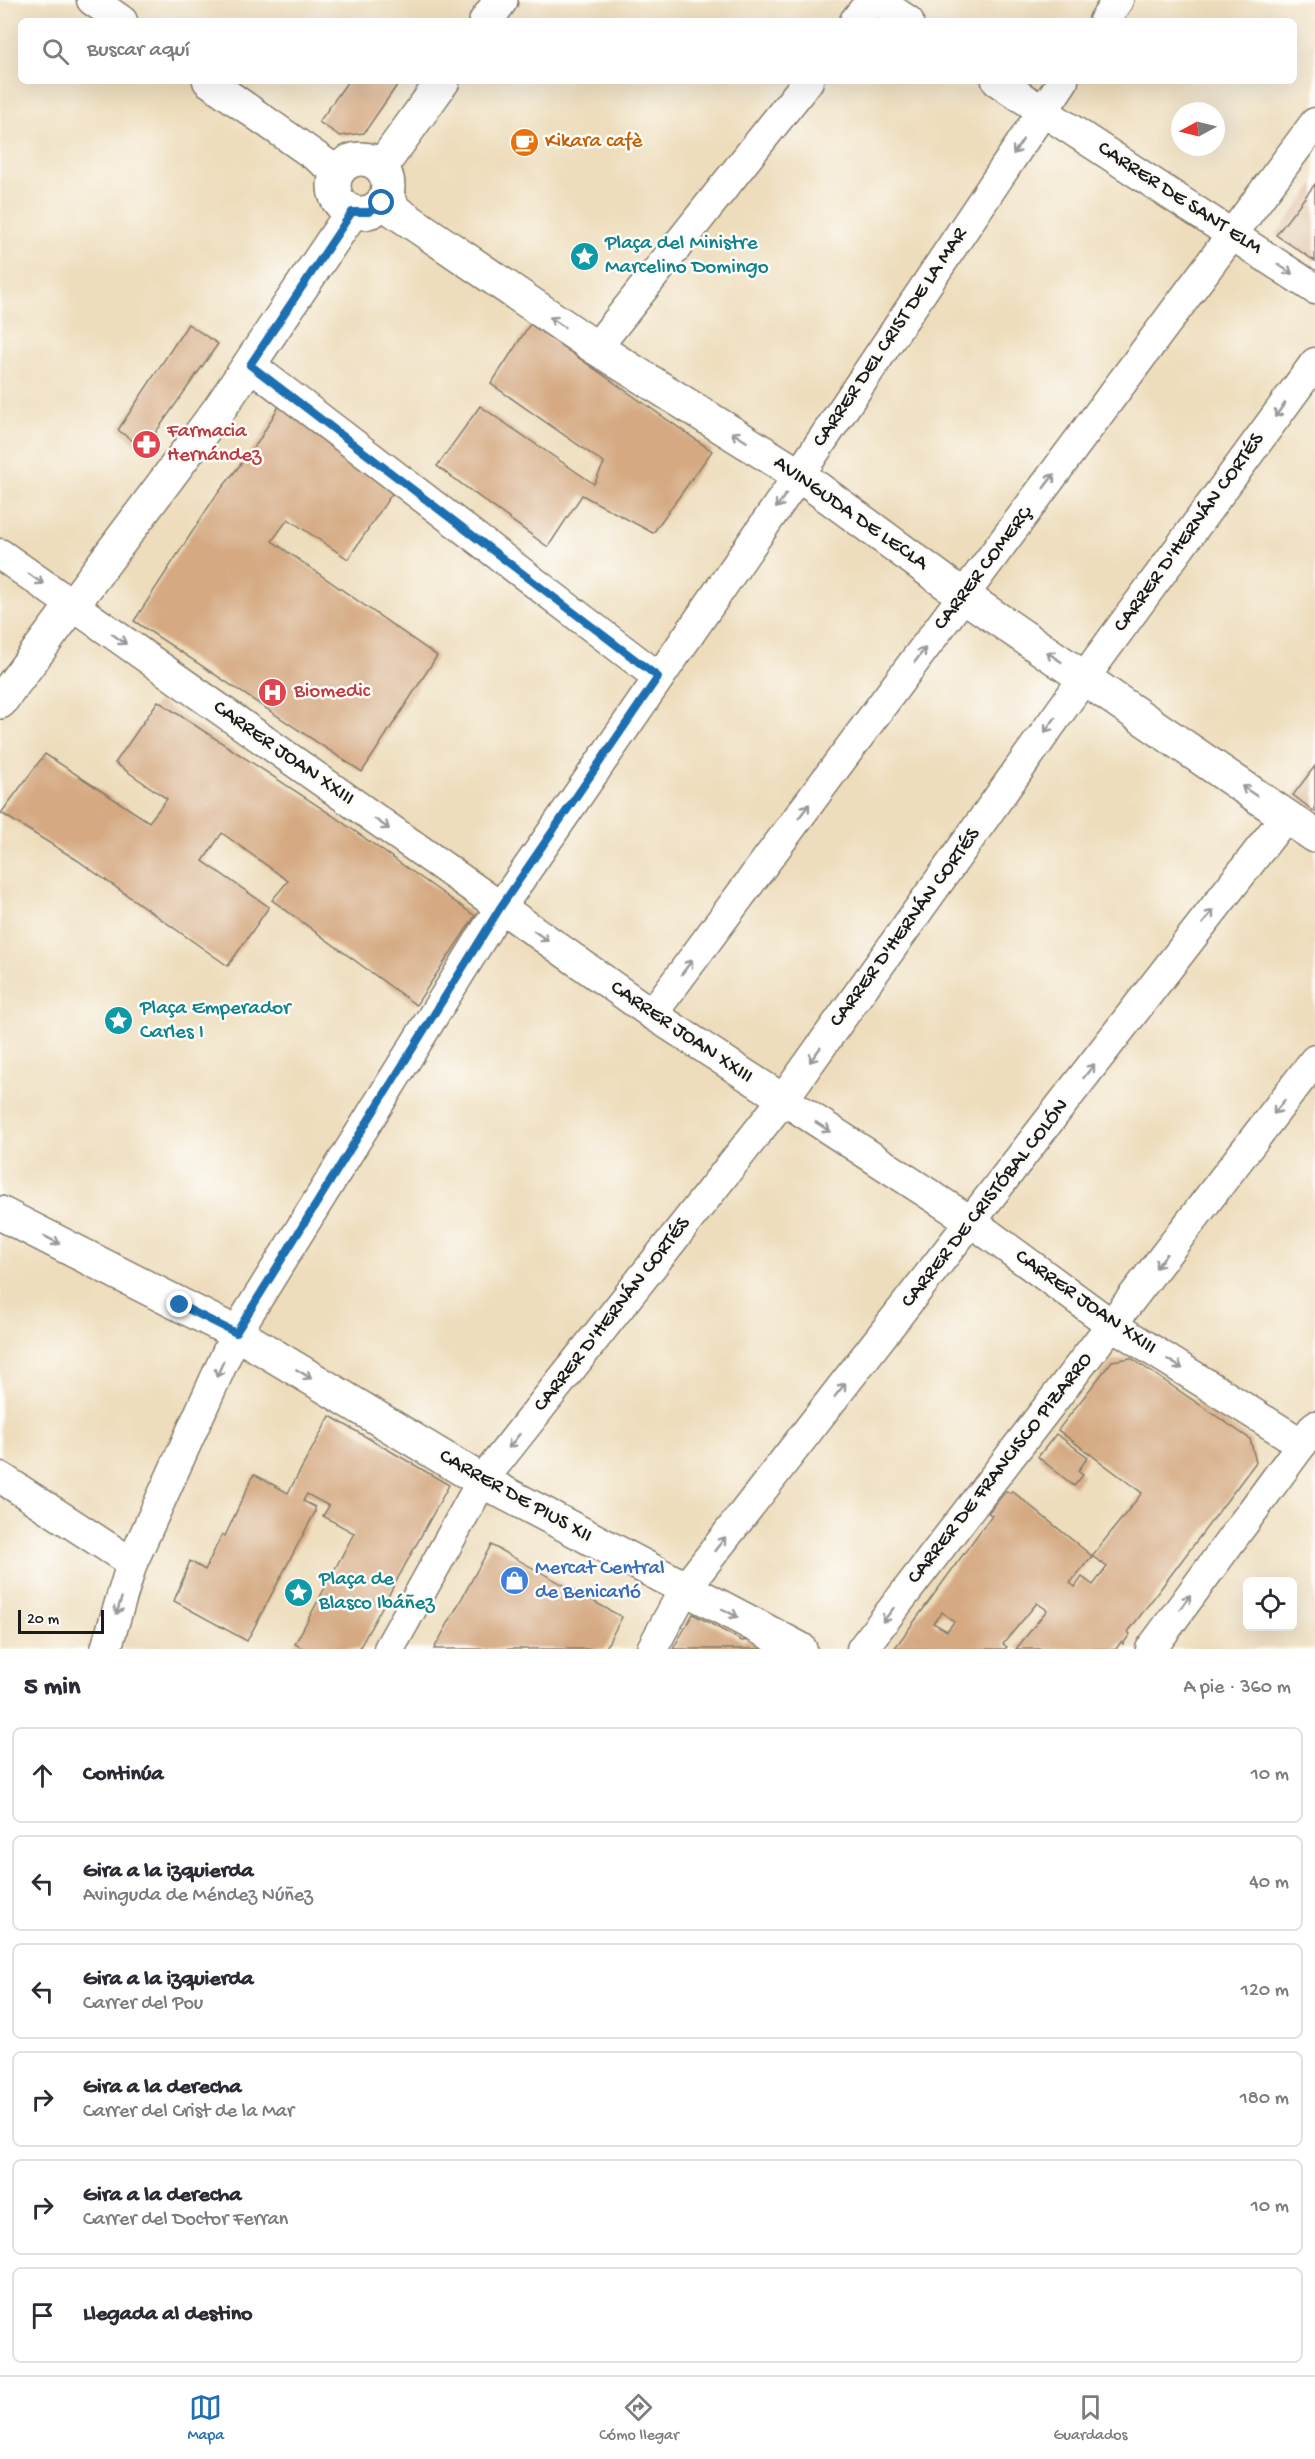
<!DOCTYPE html>
<html lang="es">
<meta charset="utf-8">
<style>
body{margin:0;font-family:"Gochi Hand",sans-serif;background:#f2f2f3;color:#2b2b33}
.controls{position:absolute;right:18px;bottom:18px;display:grid;overflow:hidden;border-radius:9px;box-shadow:0 6px 24px #0002}
.controls button{width:54px;height:54px;display:grid;place-items:center;padding:0;border:0;border-bottom:2px solid #e1e1e2;background:#fff;color:#2b2b33;font:30px sans-serif}
.compass{position:absolute;left:1171px;top:102px;width:54px;height:54px;border-radius:50%;background:#fff;box-shadow:0 6px 24px #0002;rotate:263deg}
.scale{position:absolute;left:18px;bottom:15px;width:86px;box-sizing:border-box;padding-left:6px;border:3px solid #1c1c1c;border-top:0;font-size:16px;line-height:21px;white-space:nowrap;color:#1c1c1c;-webkit-text-stroke:4px #fdfcf7;paint-order:stroke}
.stop{position:absolute;width:18px;height:18px;margin:-14px;border:4px solid #1f6fb2;border-radius:50%;background:#fff}
.stop.end{background:#1f6fb2;border-color:#fff;box-shadow:0 2px 6px #0008}
.list{margin:0;padding:0;list-style:none}
h2{display:flex;justify-content:space-between;align-items:center;height:78px;margin:0;padding:0 24px;font-size:26px}
h2 small{font-size:20px;font-weight:400;color:#7c7c81}
.list li{display:grid;grid-template-columns:39px 1fr auto;gap:18px;align-items:center;box-sizing:border-box;height:96px;margin:0 12px 12px;padding:0 12px;border:2px solid #e1e1e2;border-radius:9px}
.list b{display:block;font-size:22px;white-space:nowrap}
.list p{margin:0;font-size:20px;white-space:nowrap;color:#7c7c81}
.list em{font-size:20px;font-style:normal;color:#7c7c81}
.icon{flex:none;width:33px;height:33px;fill:none;stroke:currentColor;stroke-width:2;stroke-linecap:round;stroke-linejoin:round}
.map{position:relative;flex:none;width:1315px;height:1649px;overflow:hidden}
.search{position:absolute;background:#fff;box-shadow:0 6px 24px #0002;left:18px;right:18px;top:18px;height:66px;display:flex;align-items:center;gap:15px;box-sizing:border-box;padding:0 21px;border-radius:9px;color:#7c7c81;font-size:22px}
.sheet{height:726px;background:#fff}
nav{display:flex;justify-content:space-around;align-items:center;box-sizing:border-box;height:84px;border-top:2px solid #e1e1e2;background:#fff;font-size:16px;color:#7c7c81}
nav a{display:grid;justify-items:center;gap:3px}
nav .on{color:#1f6fb2}
.map>svg:first-child{display:block}
.building{fill:#d5aa83;fill-rule:evenodd}
.lines{fill:none;stroke-linecap:round;stroke-linejoin:round}
.street-casing{stroke:#857c6c;stroke-width:33}
.secondary-casing{stroke:#857c6c;stroke-width:36}
.street{stroke:#fff;stroke-width:30}
.secondary{stroke:#fff;stroke-width:33}
.oneway{stroke:#999}
.route{stroke:#1f6fb2;stroke-width:8}
.labels{text-anchor:middle;dominant-baseline:central;stroke-width:5;stroke-linejoin:round;paint-order:stroke}
.food-label{font-size:21px;fill:#c56008;stroke:#fdfcf7;text-anchor:start}
.street-label{font-size:21px;fill:#1c1c1c;stroke:#fdfcf7}
.culture-label{font-size:21px;fill:#0d838f;stroke:#fdfcf7;text-anchor:start}
.health-label{font-size:21px;fill:#be3a42;stroke:#fdfcf7;text-anchor:start}
.shop-label{font-size:21px;fill:#366cbe;stroke:#fdfcf7;text-anchor:start}
</style>
<div class="map">
<svg width="1315" height="1649" viewBox="0 0 1315 1649">
<rect width="100%" height="100%" fill="#fdfcf7"/>
<filter id="ink" filterUnits="userSpaceOnUse"><feTurbulence type="fractalNoise" baseFrequency=".0167" numOctaves="2"/><feDisplacementMap in="SourceGraphic" scale="12" xChannelSelector="R" yChannelSelector="G"/><feConvolveMatrix kernelMatrix="1 2 1 2 8 2 1 2 1" color-interpolation-filters="sRGB"/></filter>
<filter id="wash" filterUnits="userSpaceOnUse"><feTurbulence type="fractalNoise" baseFrequency=".008" numOctaves="4" result="noise"/><feDisplacementMap in="SourceGraphic" scale="24" xChannelSelector="R" yChannelSelector="G"/><feGaussianBlur stdDeviation="1.35" result="paint"/><feColorMatrix in="noise" values="0 0 0 0 0 0 0 0 0 0 0 0 0 0 0 0 0 1.4 0 .05"/><feComposite in="paint" operator="in"/></filter>
<g filter="url(#wash)">
<rect width="100%" height="100%" fill="#eeddbc"/>
<g id="blocks">
<g class="building">
<polygon points="348,81 400,81 364,133 340,136 319,122"/>
<polygon points="1315,184 1315,261 1276,235"/>
<polygon points="188,324 218,344 144,449 118,430"/>
<polygon points="530,324 712,451 653,533 582,495 548,547 437,466 480,406 594,484 604,463 491,384"/>
<polygon points="282,401 397,486 348,559 288,519 272,541 437,656 362,772 134,621 215,497 258,442"/>
<polygon points="158,701 332,815 475,916 416,1005 272,900 288,881 222,833 203,861 269,907 228,966 77,860 1,813 45,754 149,822 167,799 115,763"/>
<polygon points="1315,766 1315,812 1293,795"/>
<path d="M1131 1358 1250 1439 1256 1462 1128 1632 1130 1634 1123 1644 1121 1642 1116 1649H1016L1047 1610 1037 1603 1003 1644 1007 1647 1005 1649H894L992 1515 988 1513 1006 1491 1010 1493 1012 1491 1092 1556 1142 1493 1058 1430 1112 1361ZM1092 1556 1107 1567 1093 1585 1082 1577 1075 1587 1070 1583ZM942 1612 954 1622 947 1631 933 1623Z"/>
<polygon points="330,1416 449,1485 359,1649 304,1649 295,1644 354,1533 323,1516 329,1506 307,1494 303,1501 315,1507 315,1512 247,1641 174,1601 190,1561 205,1570 222,1534 225,1536 254,1474 288,1493"/>
<polygon points="1056,1434 1088,1457 1078,1471 1083,1475 1074,1486 1038,1457"/>
<polygon points="491,1545 622,1617 605,1649 434,1649"/>
<polygon points="693,1614 742,1641 749,1640 765,1649 673,1649"/>
</g>
</g>
</g>
<g filter="url(#ink)">
<use href="#blocks" fill-opacity="0" stroke="#857c6c" stroke-width="1.5"/>
<g class="lines">
<defs>
<g id="street">
<polyline points="92,0 122,21"/>
<polyline points="877,0 908,21"/>
<polyline points="855,21 872,0"/>
<polyline points="1104,21 1118,0"/>
<polyline points="208,81 338,172"/>
<polyline points="997,81 1315,289"/>
<polyline points="596,348 808,81"/>
<polyline points="250,365 658,677"/>
<polyline points="0,554 652,1014 972,1222 1112,1325 1302,1444"/>
<polyline points="652,1014 1315,123"/>
<polyline points="0,1477 132,1563"/>
<polyline points="106,1649 132,1563 236,1333 500,908 799,475 1063,81"/>
<polyline points="389,1649 482,1481 782,1101 1084,678 1315,363"/>
<polyline points="652,1649 684,1590 1286,816"/>
<polyline points="862,1649 1315,1060"/>
<polyline points="1151,1649 1315,1426"/>
</g>
<g id="secondary">
<polyline points="486,21 501,0"/>
<circle cx="361" cy="186" r="27"/>
<polyline points="381,167 443,81"/>
<polyline points="387,196 395,211 596,348 799,475 964,596 1315,836"/>
<polyline points="0,702 220,408 352,212"/>
<polyline points="0,1213 236,1333 482,1481 800,1649"/>
</g>
</defs>
<use href="#street" class="street-casing"/>
<use href="#secondary" class="secondary-casing"/>
<use href="#street" class="street"/>
<use href="#secondary" class="secondary"/>
</g>
<defs><path id="oneway-shaft" d="M-6 0H5M1.5-3L5.5 0L1.5 3" fill="none" stroke-width="1.6" stroke-linecap="round" stroke-linejoin="round" transform="scale(1.5)"/></defs>
<g class="oneway">
<use href="#oneway-shaft" transform="translate(1018 147) rotate(124)"/>
<use href="#oneway-shaft" transform="translate(1285 269) rotate(34)"/>
<use href="#oneway-shaft" transform="translate(557 322) rotate(-146)"/>
<use href="#oneway-shaft" transform="translate(1280 410) rotate(126)"/>
<use href="#oneway-shaft" transform="translate(739 437) rotate(-148)"/>
<use href="#oneway-shaft" transform="translate(1049 481) rotate(-53)"/>
<use href="#oneway-shaft" transform="translate(781 501) rotate(125)"/>
<use href="#oneway-shaft" transform="translate(36 579) rotate(35)"/>
<use href="#oneway-shaft" transform="translate(119 639) rotate(35)"/>
<use href="#oneway-shaft" transform="translate(920 655) rotate(-53)"/>
<use href="#oneway-shaft" transform="translate(1054 657) rotate(-146)"/>
<use href="#oneway-shaft" transform="translate(1050 725) rotate(126)"/>
<use href="#oneway-shaft" transform="translate(1249 791) rotate(-146)"/>
<use href="#oneway-shaft" transform="translate(804 811) rotate(-53)"/>
<use href="#oneway-shaft" transform="translate(382 824) rotate(35)"/>
<use href="#oneway-shaft" transform="translate(1208 917) rotate(-52)"/>
<use href="#oneway-shaft" transform="translate(541 936) rotate(35)"/>
<use href="#oneway-shaft" transform="translate(687 967) rotate(-53)"/>
<use href="#oneway-shaft" transform="translate(815 1055) rotate(126)"/>
<use href="#oneway-shaft" transform="translate(1089 1071) rotate(-52)"/>
<use href="#oneway-shaft" transform="translate(1279 1107) rotate(128)"/>
<use href="#oneway-shaft" transform="translate(823 1127) rotate(33)"/>
<use href="#oneway-shaft" transform="translate(52 1240) rotate(27)"/>
<use href="#oneway-shaft" transform="translate(1161 1261) rotate(128)"/>
<use href="#oneway-shaft" transform="translate(1175 1364) rotate(32)"/>
<use href="#oneway-shaft" transform="translate(220 1369) rotate(114)"/>
<use href="#oneway-shaft" transform="translate(304 1374) rotate(31)"/>
<use href="#oneway-shaft" transform="translate(840 1390) rotate(-52)"/>
<use href="#oneway-shaft" transform="translate(514 1441) rotate(128)"/>
<use href="#oneway-shaft" transform="translate(720 1544) rotate(-52)"/>
<use href="#oneway-shaft" transform="translate(1185 1602) rotate(-54)"/>
<use href="#oneway-shaft" transform="translate(119 1606) rotate(107)"/>
<use href="#oneway-shaft" transform="translate(730 1613) rotate(27)"/>
<use href="#oneway-shaft" transform="translate(888 1615) rotate(128)"/>
</g>
</g>
<g class="lines" filter="url(#ink)">
<polyline class="route" points="180,1305 236,1333 500,908 658,677 250,365 352,212 369,212 382,203"/>
</g>
<defs>
<symbol id="cafe-disc" viewBox="-11 -11 22 22"><circle r="9.5" fill="#e8710a" stroke="#fdfcf7"/><path d="M-5.5-4.5H6V0H3Q3 3.5 0 3.5H-2.5Q-5.5 3.5-5.5 0ZM3-3.2v2h1.7v-2ZM-6 4.5H4V6H-6Z" fill="#fff"/></symbol>
<symbol id="sight-disc" viewBox="-11 -11 22 22"><circle r="9.5" fill="#0f9aa8" stroke="#fdfcf7"/><path d="M0-6L1.8-2.2L6-1.7L2.9 1.2L3.7 5.4L0 3.3L-3.7 5.4L-2.9 1.2L-6-1.7L-1.8-2.2Z" fill="#fff"/></symbol>
<symbol id="pharmacy-disc" viewBox="-11 -11 22 22"><circle r="9.5" fill="#e0444e" stroke="#fdfcf7"/><path d="M-2-6h4v4h4v4h-4v4h-4v-4h-4v-4h4Z" fill="#fff"/></symbol>
<symbol id="hospital-disc" viewBox="-11 -11 22 22"><circle r="9.5" fill="#e0444e" stroke="#fdfcf7"/><path d="M-5-5h3v3.5h4V-5h3V5h-3V1.5h-4V5h-3Z" fill="#fff"/></symbol>
<symbol id="shop-disc" viewBox="-11 -11 22 22"><circle r="9.5" fill="#3f7fe0" stroke="#fdfcf7"/><path d="M-5-2.5h2.3a2.7 3.5 0 0 1 5.4 0H5L5.5 6h-11ZM-1.5-2.5h3a1.5 2.3 0 0 0-3 0Z" fill="#fff"/></symbol>
</defs>
<g fill-rule="evenodd">
<use href="#cafe-disc" x="508" y="126" width="33" height="33"/>
<use href="#sight-disc" x="568" y="240" width="33" height="33"/>
<use href="#pharmacy-disc" x="130" y="428" width="33" height="33"/>
<use href="#hospital-disc" x="256" y="676" width="33" height="33"/>
<use href="#sight-disc" x="102" y="1004" width="33" height="33"/>
<use href="#shop-disc" x="498" y="1564" width="33" height="33"/>
<use href="#sight-disc" x="282" y="1576" width="33" height="33"/>
</g>
<g class="labels">
<g class="food-label">
<text x="545" y="142">Kikara cafè</text>
</g>
<g class="street-label">
<text transform="translate(1179 199) rotate(33)">CARRER DE SANT ELM</text>
<text transform="translate(891 338) rotate(-56)">CARRER DEL CRIST DE LA MAR</text>
<text transform="translate(850 514) rotate(35)">AVINGUDA DE LECLA</text>
<text transform="translate(1190 533) rotate(-54)">CARRER D'HERNÁN CORTÉS</text>
<text transform="translate(984 569) rotate(-53)">CARRER COMERÇ</text>
<text transform="translate(283 754) rotate(35)">CARRER JOAN XXIII</text>
<text transform="translate(906 928) rotate(-54)">CARRER D'HERNÁN CORTÉS</text>
<text transform="translate(681 1033) rotate(34)">CARRER JOAN XXIII</text>
<text transform="translate(986 1204) rotate(-52)">CARRER DE CRISTÓBAL COLÓN</text>
<text transform="translate(1085 1303) rotate(35)">CARRER JOAN XXIII</text>
<text transform="translate(613 1315) rotate(-52)">CARRER D'HERNÁN CORTÉS</text>
<text transform="translate(1001 1469) rotate(-52)">CARRER DE FRANCISCO PIZARRO</text>
<text transform="translate(515 1497) rotate(29)">CARRER DE PIUS XII</text>
</g>
<g class="culture-label">
<text x="605" y="244">Plaça del Ministre<tspan x="605" dy="24">Marcelino Domingo</tspan></text>
<text x="140" y="1009">Plaça Emperador<tspan x="140" dy="24">Carles I</tspan></text>
<text x="319" y="1580">Plaça de<tspan x="319" dy="24">Blasco Ibáñez</tspan></text>
</g>
<g class="health-label">
<text x="167" y="432">Farmacia<tspan x="167" dy="24">Hernández</tspan></text>
<text x="294" y="692">Biomedic</text>
</g>
<g class="shop-label">
<text x="535" y="1569">Mercat Central<tspan x="535" dy="24">de Benicarló</tspan></text>
</g>
</g>
</svg>
<div class="controls">
<button><svg class="icon" aria-label="locate" viewBox="0 0 24 24"><circle cx="12" cy="12" r="6"/><path d="M12 2v4M12 18v4M2 12h4M18 12h4"/></svg></button>
</div>
<svg class="compass" viewBox="-18 -18 36 36"><path d="M0-13l5 13h-10z" fill="#e53935"/><path d="M0 13l5-13h-10z" fill="#7c7c81"/></svg>
<div class="scale">20 m</div>
<div class="stop" style="left:382px;top:203px"></div>
<div class="stop end" style="left:180px;top:1305px"></div>
<div class="search"><svg class="icon" aria-label="search" viewBox="0 0 24 24"><circle cx="10" cy="10" r="6"/><path d="M15 15l6 6"/></svg>Buscar aquí</div>
</div>
<section class="sheet">
<h2>5 min<small>A pie · 360 m</small></h2>
<ul class="list">
<li><svg class="icon" aria-label="ahead" viewBox="0 0 24 24"><path d="M12 20V5M6 11l6-6 6 6"/></svg><div><b>Continúa</b></div><em>10 m</em></li>
<li><svg class="icon" aria-label="left" viewBox="0 0 24 24"><path d="M17 20v-9H6M10 6l-5 5 5 5"/></svg><div><b>Gira a la izquierda</b><p>Avinguda de Méndez Núñez</p></div><em>40 m</em></li>
<li><svg class="icon" aria-label="left" viewBox="0 0 24 24"><path d="M17 20v-9H6M10 6l-5 5 5 5"/></svg><div><b>Gira a la izquierda</b><p>Carrer del Pou</p></div><em>120 m</em></li>
<li><svg class="icon" aria-label="right" viewBox="0 0 24 24"><path d="M7 20v-9h11M14 6l5 5-5 5"/></svg><div><b>Gira a la derecha</b><p>Carrer del Crist de la Mar</p></div><em>180 m</em></li>
<li><svg class="icon" aria-label="right" viewBox="0 0 24 24"><path d="M7 20v-9h11M14 6l5 5-5 5"/></svg><div><b>Gira a la derecha</b><p>Carrer del Doctor Ferran</p></div><em>10 m</em></li>
<li><svg class="icon" aria-label="arrive" viewBox="0 0 24 24"><path d="M6 21V4h12l-3 4 3 4H6"/></svg><div><b>Llegada al destino</b></div></li>
</ul>
</section>
<nav>
<a class="on"><svg class="icon" aria-label="map" viewBox="0 0 24 24"><path d="M3 6l6-2 6 2 6-2v14l-6 2-6-2-6 2zM9 4v14M15 6v14"/></svg>Mapa</a>
<a><svg class="icon" aria-label="directions" viewBox="0 0 24 24"><path d="M12 3l9 9-9 9-9-9zM9 14v-3h6M13 9l2 2-2 2"/></svg>Cómo llegar</a>
<a><svg class="icon" aria-label="saved" viewBox="0 0 24 24"><path d="M7 4h10v16l-5-4-5 4z"/></svg>Guardados</a>
</nav>
